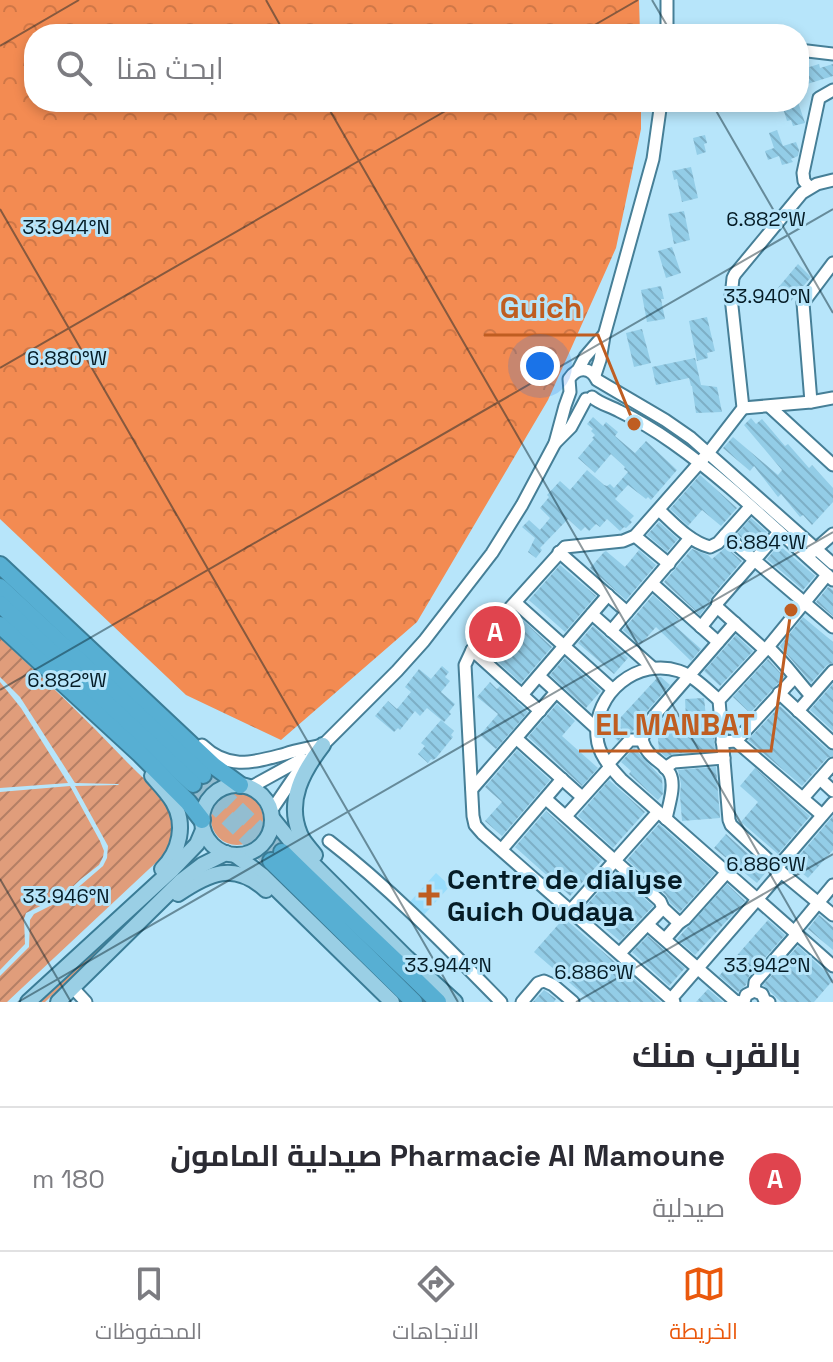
<!DOCTYPE html>
<html lang="ar">
<meta charset="utf-8">
<style>
body{margin:0;font-family:"Space Grotesk",Cairo,sans-serif;background:#f7f7f7;color:#2b2b33;direction:rtl}
.you{position:absolute;left:540px;top:366px;width:28px;height:28px;margin:-20px;border:6px solid #fff;border-radius:50%;background:#1a73e8;box-shadow:0 0 0 12px #1a73e833}
.badge{display:grid;place-items:center;width:52px;height:52px;border-radius:50%;background:#ea580c;color:#fff;font-size:26px;font-weight:700}
.pin{position:absolute;translate:-50% -50%;border:4px solid #fff;box-shadow:0 2px 8px #0006}
.list{margin:0;padding:0;list-style:none}
h2{display:flex;justify-content:space-between;align-items:center;height:104px;margin:0;padding:0 32px;font-size:34px}
h2 small{font-size:26px;font-weight:400;color:#7c7c81}
.list li{display:grid;grid-template-columns:52px 1fr auto;gap:24px;align-items:center;box-sizing:border-box;height:144px;padding:0 32px;border-top:2px solid #e1e1e2}
.list b{display:block;font-size:30px;white-space:nowrap}
.list p{margin:0;font-size:26px;white-space:nowrap;color:#7c7c81}
.list em{font-size:26px;font-style:normal;color:#7c7c81}
.icon{flex:none;width:44px;height:44px;fill:none;stroke:currentColor;stroke-width:2;stroke-linecap:round;stroke-linejoin:round}
.map{position:relative;flex:none;width:833px;height:1002px;overflow:hidden;direction:ltr}
.search{position:absolute;background:#fff;box-shadow:0 4px 12px #0003;left:24px;right:24px;top:24px;height:88px;display:flex;align-items:center;gap:20px;box-sizing:border-box;padding:0 28px;border-radius:32px;color:#7c7c81;font-size:30px}
.sheet{height:248px;background:#fff}
nav{display:flex;justify-content:space-around;align-items:center;box-sizing:border-box;height:112px;border-top:2px solid #e1e1e2;background:#fff;font-size:22px;color:#7c7c81}
nav a{display:grid;justify-items:center;gap:4px}
nav .on{color:#ea580c}
.map>svg:first-child{display:block}
.built{fill:#99ddfc}
.forest{fill:url(#forest-crowns)}
.park{fill:#e09d7b}
.garden{fill:url(#garden-furrows)}
.building{fill:url(#building-back-hatch)}
.lines{fill:none;stroke-linecap:round;stroke-linejoin:round}
.highway-tunnel{stroke:#93bdd0;stroke-width:16;stroke-dasharray:16 8;stroke-linecap:butt}
.minor-casing{stroke:#467f97;stroke-width:15}
.major-casing{stroke:#3a7c96;stroke-width:18}
.highway-casing{stroke:#3a7c96;stroke-width:20}
.minor{stroke:#fff;stroke-width:11}
.major{stroke:#9acfe5;stroke-width:14}
.highway{stroke:#57afd3;stroke-width:16}
.ticks{fill:none;stroke:#051c26;stroke-width:2;stroke-opacity:0.45}
.poi-dot{fill:#bf5d21;stroke:#b7e5fa;stroke-width:3}
.labels{text-anchor:middle;dominant-baseline:central;stroke-width:6;stroke-linejoin:round;paint-order:stroke}
.poi-label{font-size:28px;font-weight:bold;fill:#051c26;stroke:#b7e5fa;text-anchor:start}
.ticks-label{font-size:20px;text-anchor:middle;fill:#051c26;stroke:#b7e5fa;stroke-width:6;stroke-linejoin:round;paint-order:stroke}
.leader{fill:none;stroke:#bf5d21;stroke-width:3}
.callout-dot{fill:#bf5d21;stroke:#b7e5fa;stroke-width:3}
.callout-label{font-size:30px;text-anchor:middle;font-weight:bold;fill:#bf5d21;stroke:#b7e5fa;stroke-width:6;stroke-linejoin:round;paint-order:stroke}
</style>
<div class="map">
<svg width="833" height="1002" viewBox="0 0 833 1002">
<defs>
<pattern id="forest-crowns" width="20" height="18" patternUnits="userSpaceOnUse" patternTransform="scale(2)"><rect width="20" height="18" fill="#f38b52"/><path d="M2 6a3 3 0 1 1 6 0M12 15a3 3 0 1 1 6 0" fill="none" stroke="#cf7747"/></pattern>
<pattern id="garden-furrows" width="10" height="10" patternUnits="userSpaceOnUse" patternTransform="scale(2)"><rect width="10" height="10" fill="#e09d7b"/><path d="M-1 1l2-2M0 10L10 0M9 11l2-2" fill="none" stroke="#b47f65"/></pattern>
<pattern id="building-back-hatch" width="6" height="6" patternUnits="userSpaceOnUse" patternTransform="scale(2)"><rect width="6" height="6" fill="#93cde7"/><path d="M-1 5l2 2M0 0l6 6M5-1l2 2" fill="none" stroke="#7dafc6"/></pattern>
</defs>
<rect width="100%" height="100%" fill="#b7e5fa"/>
<polygon class="built" points="436,873 450,886 422,917 408,904"/>
<polygon class="forest" points="0,0 639,0 640,34 34,34 34,102 641,102 641,129 616,248 548,400 417,622 281,740 186,695 0,519"/>
<g class="park">
<circle cx="237" cy="819" r="26"/>
<polygon points="192,858 194,860 45,1002 41,1002"/>
</g>
<g class="garden">
<path d="M0 638C43 678 85 718 125 760 139 775 158 789 167 807 174 823 173 840 164 855L7 1002H0V976L29 947 30 920 34 914 62 900 74 891 103 866 107 858 108 846 75 786 119 785 118 784 75 783 20 697 0 677Z"/>
<polygon points="0,682 21,708 68,783 0,788"/>
<polygon points="70,786 100,841 104,851 103,857 99,865 81,879 65,894 26,913 24,919 25,944 0,970 0,792"/>
</g>
<g class="building">
<polygon points="819,64 820,68 833,64 833,76 801,86 799,73 804,71 803,69"/>
<polygon points="696,102 723,102 723,104 698,111"/>
<polygon points="781,102 798,102 805,123 793,126 791,120 787,121"/>
<polygon points="777,130 783,146 796,142 799,150 798,156 791,159 793,162 782,165 779,156 768,160 765,151 774,148 769,133"/>
<polygon points="705,135 707,143 704,144 706,152 697,155 693,138"/>
<polygon points="691,167 698,198 682,202 677,179 674,180 672,171"/>
<polygon points="684,211 690,240 674,244 668,214"/>
<polygon points="672,247 681,273 666,278 658,251"/>
<polygon points="798,264 811,277 791,301 777,289"/>
<polygon points="661,286 664,299 661,299 665,319 647,322 641,290"/>
<polygon points="707,317 715,351 707,353 708,358 697,361 689,321"/>
<polygon points="642,329 651,363 634,367 626,333"/>
<polygon points="695,358 701,385 717,387 722,412 696,413 692,386 691,386 689,378 656,385 652,367"/>
<polygon points="593,417 603,426 606,422 618,432 615,436 635,453 646,441 677,470 651,500 648,497 646,499 628,485 615,499 634,516 630,520 632,522 626,528 624,527 620,531 607,519 600,527 596,524 589,531 585,527 581,531 568,519 540,548 542,550 536,558 528,552 535,538 522,527 529,520 540,530 550,518 540,508 549,497 547,495 560,481 570,490 587,470 604,485 607,486 610,484 614,488 628,472 624,469 625,467 611,454 595,473 578,458 594,439 592,438 595,435 591,431 593,429 587,424"/>
<polygon points="751,418 756,424 762,419 785,446 788,444 809,468 812,465 833,488 833,502 812,525 803,515 800,517 781,494 778,497 754,466 750,471 723,448 733,437 778,475 782,470 744,425"/>
<polygon points="700,475 737,508 721,526 702,510 688,526 670,509"/>
<polygon points="751,518 767,532 754,548 737,534"/>
<polygon points="659,522 678,539 667,552 647,535"/>
<polygon points="779,545 815,576 803,590 767,559"/>
<polygon points="726,547 742,561 712,596 709,603 700,615 664,582 692,549 708,555 712,559"/>
<polygon points="639,550 656,565 626,600 590,568 604,552 606,551 625,567"/>
<polygon points="560,565 596,596 565,632 529,600"/>
<polygon points="828,587 833,590 833,616 816,602"/>
<polygon points="653,595 679,619 674,625 701,649 691,661 656,627 640,645 623,630"/>
<polygon points="516,614 552,647 521,683 484,649"/>
<polygon points="803,617 833,642 833,663 827,665 811,683 780,646"/>
<polygon points="593,626 628,658 614,674 578,643"/>
<polygon points="736,635 753,651 720,686 704,671"/>
<polygon points="565,658 601,691 586,708 550,675"/>
<polygon points="768,659 784,677 750,713 733,697"/>
<polygon points="442,666 449,672 445,677 450,681 441,692 455,704 449,712 451,714 444,722 427,708 420,716 415,711 400,730 398,728 394,732 375,716 388,701 397,709 411,692 405,687 419,669 431,679"/>
<polygon points="658,677 661,677 670,685 647,711 639,724 632,732 626,733 618,741 608,731"/>
<polygon points="490,682 497,689 500,686 528,712 496,749 480,735 498,714 477,697"/>
<polygon points="833,684 833,731 810,710"/>
<polygon points="704,698 706,717 712,716 715,750 673,754 666,757 659,751 657,727 662,719 686,718 685,699"/>
<polygon points="557,704 575,721 562,736 598,768 582,786 528,737"/>
<polygon points="780,706 827,749 833,751 833,756 827,758 802,786 748,740"/>
<polygon points="441,720 454,731 451,735 453,737 436,758 433,760 431,759 428,763 418,754 425,746 421,743"/>
<polygon points="634,748 662,778 663,794 658,800 629,774 631,771 621,762"/>
<polygon points="517,750 550,780 502,836 485,821 502,802 485,787"/>
<polygon points="716,767 720,818 682,821 680,795 681,784 678,770"/>
<polygon points="755,768 810,816 778,854 741,822 758,802 740,786"/>
<polygon points="609,780 645,812 613,848 578,816"/>
<polygon points="546,811 602,860 570,896 515,847"/>
<polygon points="833,816 833,850 808,878 792,864"/>
<polygon points="659,824 715,873 680,912 670,903 666,895 627,860"/>
<polygon points="726,834 767,871 757,883 714,848"/>
<polygon points="616,873 653,906 620,941 583,909"/>
<polygon points="727,884 745,901 695,955 677,939"/>
<polygon points="819,915 833,927 833,950 808,929"/>
<polygon points="564,918 632,977 661,1002 592,1002 534,952"/>
<polygon points="768,920 785,935 749,976 746,985 738,992 719,976"/>
<polygon points="648,936 685,968 669,986 632,952"/>
<polygon points="798,946 824,970 833,980 814,1002 781,1002 763,985"/>
<polygon points="708,989 723,1002 696,1002"/>
<polygon points="544,990 556,999 554,1002 533,1002"/>
</g>
<g class="lines">
<g class="highway-tunnel">
<polyline points="203,775 282,852"/>
<polyline points="193,784 271,861"/>
</g>
<defs>
<g id="minor">
<polyline points="667,34 667,0"/>
<polyline points="799,50 833,54"/>
<polyline points="809,187 804,181 803,173 819,98 833,90"/>
<polyline points="578,370 585,357 603,336"/>
<polyline points="595,375 600,360 604,336 653,159 661,102"/>
<path d="M592 397C600 404 610 406 619 411 638 420 656 431 673 443 730 483 780 534 833 580"/>
<polyline points="811,402 803,303 833,263"/>
<polyline points="770,407 833,465"/>
<polyline points="743,408 811,402 833,398"/>
<polyline points="555,443 571,427 586,399"/>
<path d="M659 510C674 524 690 542 710 547L718 543 750 507"/>
<polyline points="725,535 833,627"/>
<polyline points="635,536 669,564"/>
<polyline points="559,552 627,612"/>
<polyline points="810,554 833,534"/>
<polyline points="827,575 768,647 719,700 729,820 731,825 781,872 833,915"/>
<polyline points="653,584 718,642"/>
<polyline points="516,603 612,689"/>
<polyline points="717,607 765,650"/>
<polyline points="592,614 653,668"/>
<polyline points="701,627 717,607 718,602 779,532"/>
<polyline points="611,631 690,538"/>
<path d="M768 647C784 662 796 679 811 696"/>
<polyline points="472,650 540,711"/>
<polyline points="539,676 597,729"/>
<polyline points="779,693 833,743"/>
<polyline points="522,695 608,595"/>
<path d="M719 700C707 690 694 676 679 671 638 657 593 693 597 737 598 754 610 767 621 779L833 966"/>
<polyline points="798,711 833,671"/>
<polyline points="517,739 582,797"/>
<polyline points="736,741 794,678"/>
<polyline points="722,742 736,741 822,815"/>
<path d="M202 745C229 771 254 762 285 754 297 750 310 748 322 745"/>
<polyline points="608,764 630,740 642,740"/>
<polyline points="665,768 674,762 724,758"/>
<polyline points="820,779 833,791"/>
<polyline points="251,787 302,759"/>
<polyline points="472,789 556,692"/>
<polyline points="803,798 833,764"/>
<polyline points="546,799 660,901 663,908 679,923"/>
<path d="M271 811 301 767 397 671 424 641 492 553 522 505 555 443 565 406 570 392 569 379C577 366 591 367 597 380L665 420 691 438 833 564"/>
<polyline points="566,816 610,767"/>
<path d="M666 819C668 807 676 786 670 774 663 760 649 761 642 740L647 726 654 716 735 623"/>
<path d="M329 841C391 889 446 946 501 1002"/>
<polyline points="502,849 562,779"/>
<polyline points="777,868 833,803"/>
<polyline points="571,910 658,812"/>
<polyline points="648,925 735,1001 740,1002"/>
<polyline points="794,932 833,885"/>
<polyline points="665,939 679,923 685,919 727,872"/>
<polyline points="620,953 663,908"/>
<polyline points="73,988 86,1002"/>
<polyline points="754,991 762,994 765,1001 769,1002"/>
<polyline points="671,999 781,872"/>
<polyline points="522,1002 538,983 544,981 553,985 573,1002"/>
<polyline points="674,1002 482,833 475,825 473,816 465,665 472,650 565,547 623,541 635,536 709,452 743,408 731,297 733,278 735,274 802,193 817,184 833,180"/>
<polyline points="744,1002 746,995 754,991 755,982 797,934"/>
</g>
<g id="major">
<path d="M152 776C159 784 167 792 173 802 186 824 180 851 162 869"/>
<circle cx="237" cy="820" r="35"/>
<polyline points="272,818 293,844 407,958 455,1002"/>
<polyline points="235,855 262,875 392,1002"/>
<path d="M315 855C310 848 303 842 300 834 286 801 303 771 323 745"/>
<path d="M178 894C209 873 234 861 266 890"/>
<polyline points="28,1002 173,869 197,844 203,830"/>
<polyline points="58,1002 181,881 202,865 226,853"/>
</g>
<g id="highway">
<polyline points="0,565 214,766 240,785"/>
<polyline points="0,587 203,775"/>
<polyline points="0,604 193,784"/>
<polyline points="0,625 140,754 188,802 202,820"/>
<path d="M282 852C333 903 387 951 438 1002"/>
<polyline points="271,861 414,1002"/>
</g>
</defs>
<use href="#minor" class="minor-casing"/>
<use href="#major" class="major-casing"/>
<use href="#highway" class="highway-casing"/>
<use href="#minor" class="minor"/>
<use href="#major" class="major"/>
<use href="#highway" class="highway"/>
</g>
<path class="ticks" d="M266 0 285 34M652 0 672 34M579 34 638 0M0 46 79 0M325 102 833 983M711 102 833 313M0 209 458 1002M0 368 461 102M0 690 833 209M0 879 71 1002M18 1002 833 532M576 1002 833 854"/>
<path class="poi-dot" d="M425 883h8v8h8v8h-8v8h-8v-8h-8v-8h8z"/>
<g class="labels">
<g class="poi-label">
<text x="447" y="879">Centre de dialyse<tspan x="447" dy="32">Guich Oudaya</tspan></text>
</g>
</g>
<g class="ticks-label">
<text x="766" y="226">6.882°W</text>
<text x="66" y="234">33.944°N</text>
<text x="767" y="303">33.940°N</text>
<text x="67" y="365">6.880°W</text>
<text x="766" y="549">6.884°W</text>
<text x="67" y="687">6.882°W</text>
<text x="766" y="871">6.886°W</text>
<text x="66" y="903">33.946°N</text>
<text x="448" y="972">33.944°N</text>
<text x="767" y="972">33.942°N</text>
<text x="594" y="979">6.886°W</text>
</g>
<path class="leader" d="M634 424L598 335H484M791 610L771 751H579"/>
<g class="callout-dot">
<circle cx="634" cy="424" r="8"/>
<circle cx="791" cy="610" r="8"/>
</g>
<g class="callout-label">
<text x="541" y="318">Guich</text>
<text x="675" y="735">EL MANBAT</text>
</g>
</svg>
<div class="you"></div>
<div class="pin badge" style="left:495px;top:632px;background:#e0444e">A</div>
<div class="search"><svg class="icon" aria-label="search" viewBox="0 0 24 24"><circle cx="10" cy="10" r="6"/><path d="M15 15l6 6"/></svg>ابحث هنا</div>
</div>
<section class="sheet">
<h2>بالقرب منك<small></small></h2>
<ul class="list">
<li><span class="badge" style="background:#e0444e">A</span><div><b>Pharmacie Al Mamoune صيدلية المامون</b><p>صيدلية</p></div><em>180 m</em></li>
</ul>
</section>
<nav>
<a class="on"><svg class="icon" aria-label="map" viewBox="0 0 24 24"><path d="M3 6l6-2 6 2 6-2v14l-6 2-6-2-6 2zM9 4v14M15 6v14"/></svg>الخريطة</a>
<a><svg class="icon" aria-label="directions" viewBox="0 0 24 24"><path d="M12 3l9 9-9 9-9-9zM9 14v-3h6M13 9l2 2-2 2"/></svg>الاتجاهات</a>
<a><svg class="icon" aria-label="saved" viewBox="0 0 24 24"><path d="M7 4h10v16l-5-4-5 4z"/></svg>المحفوظات</a>
</nav>
